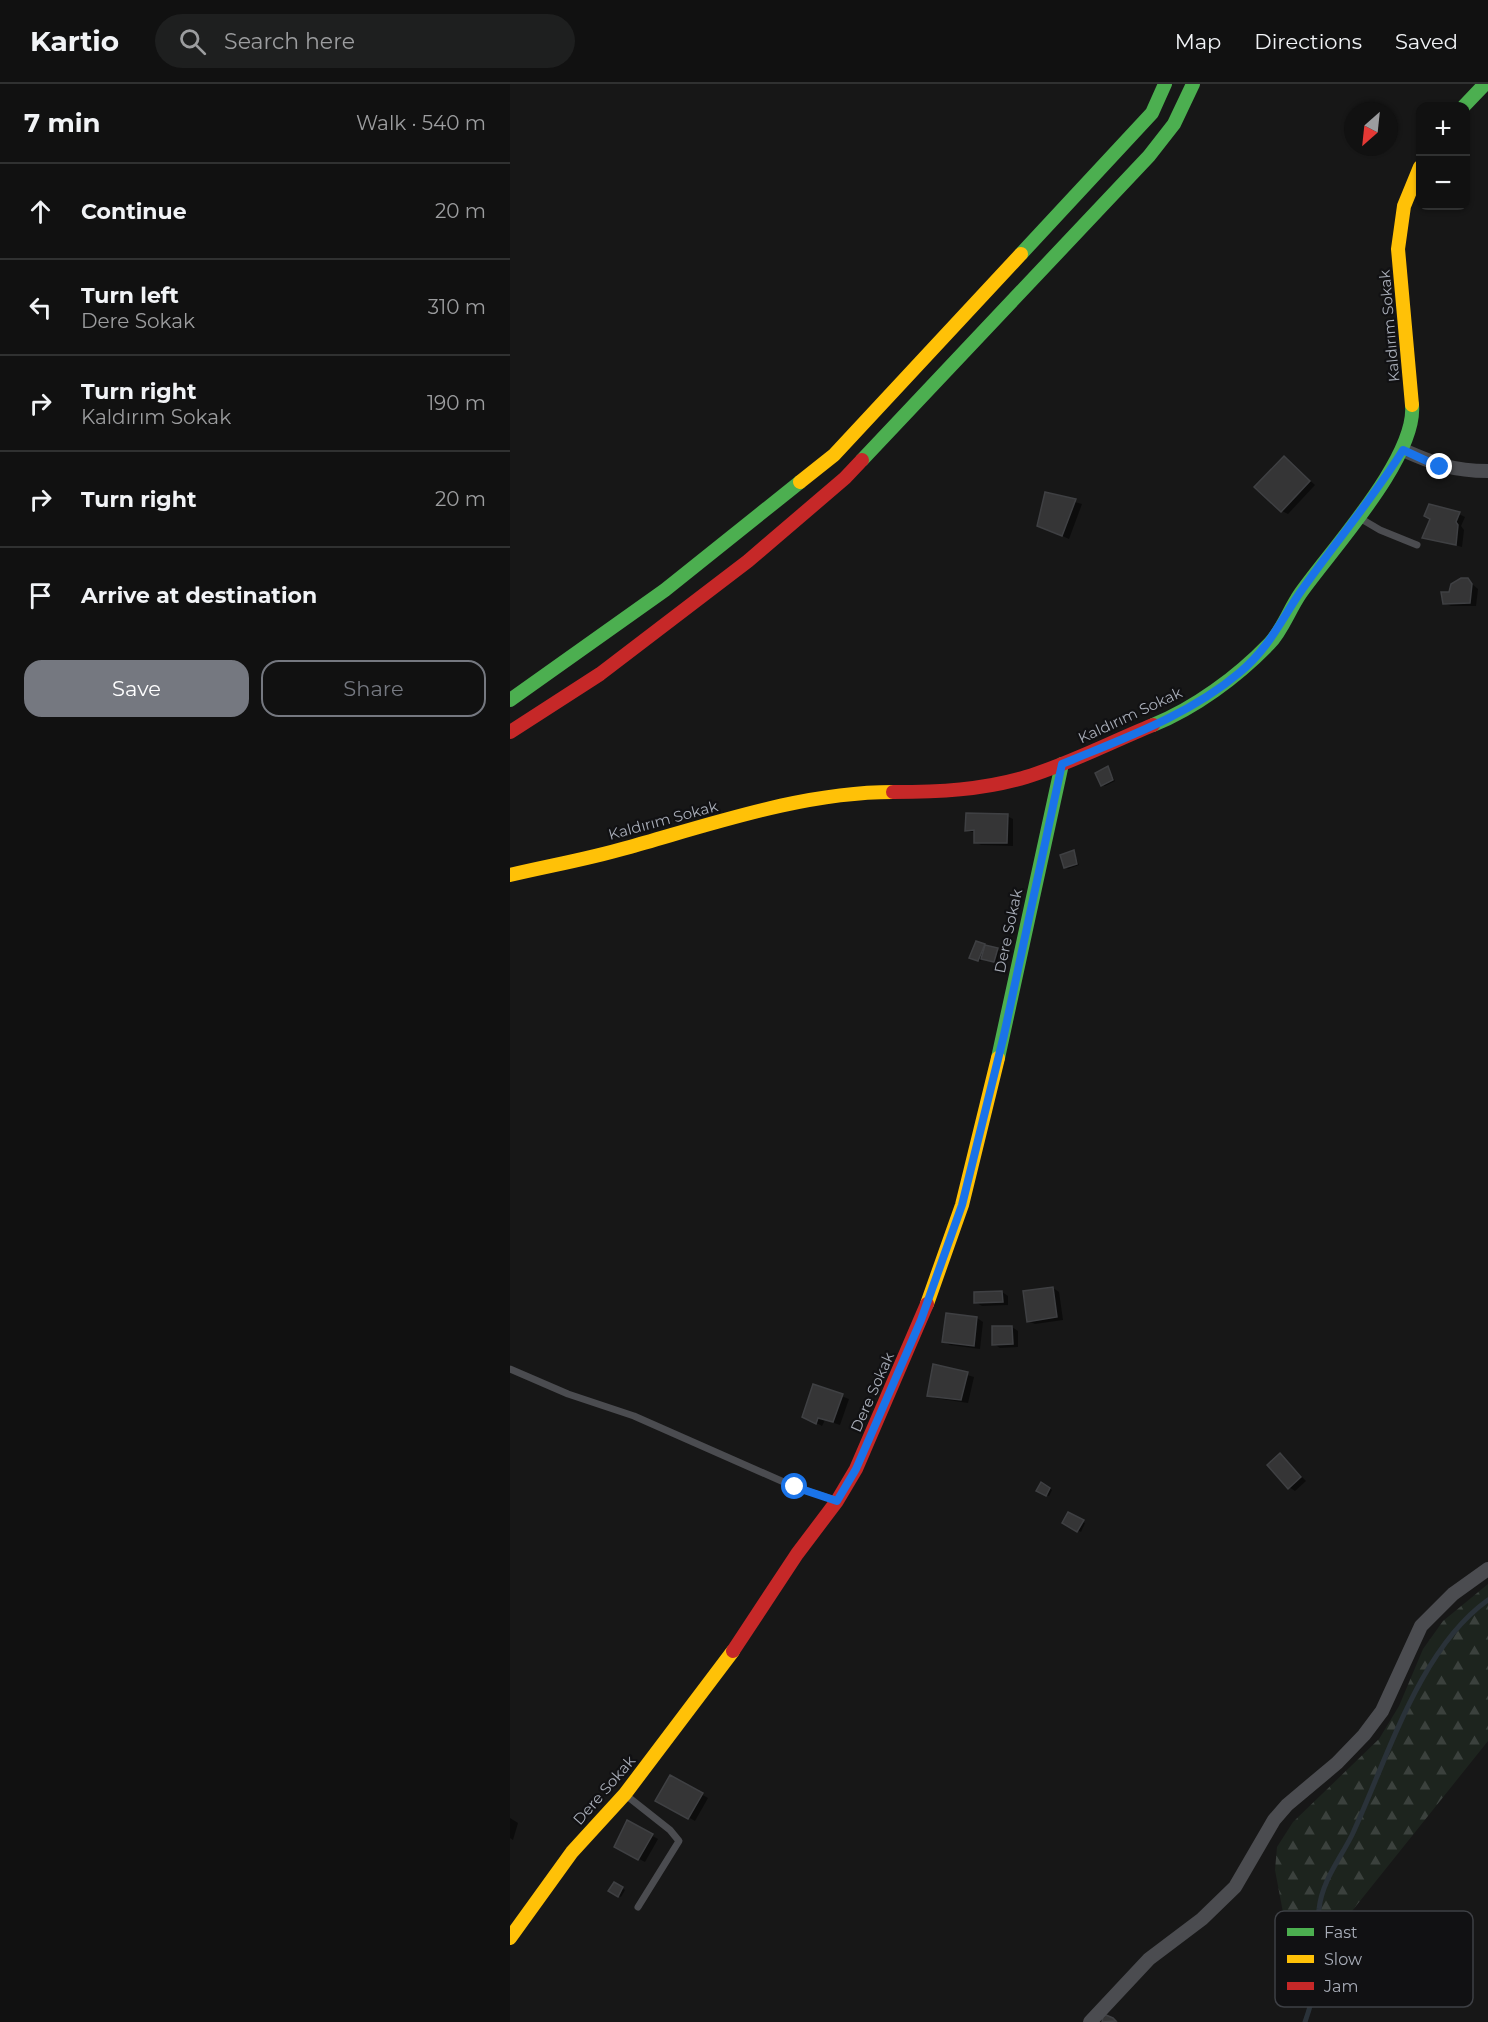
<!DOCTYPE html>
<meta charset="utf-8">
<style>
body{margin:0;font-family:Montserrat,sans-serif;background:#1e1f1f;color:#f1f3f6}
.controls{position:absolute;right:18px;top:18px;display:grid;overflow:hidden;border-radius:12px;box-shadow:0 2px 4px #0004}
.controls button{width:54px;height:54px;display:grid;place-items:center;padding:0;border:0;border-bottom:2px solid #303131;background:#111;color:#f1f3f6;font:30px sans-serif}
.compass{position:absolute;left:834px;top:18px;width:54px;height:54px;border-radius:50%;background:#111;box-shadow:0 2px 4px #0004;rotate:207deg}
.stop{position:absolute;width:18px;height:18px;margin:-14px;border:4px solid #1a73e8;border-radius:50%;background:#fff}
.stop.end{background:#1a73e8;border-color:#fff;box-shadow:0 2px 6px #0008}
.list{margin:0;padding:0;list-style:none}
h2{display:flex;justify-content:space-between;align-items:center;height:78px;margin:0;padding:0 24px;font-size:26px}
h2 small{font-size:20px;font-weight:400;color:#9c9d9f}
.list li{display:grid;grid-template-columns:39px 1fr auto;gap:18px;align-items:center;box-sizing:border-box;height:96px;padding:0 24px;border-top:2px solid #303131}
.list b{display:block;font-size:22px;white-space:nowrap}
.list p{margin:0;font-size:20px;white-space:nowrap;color:#9c9d9f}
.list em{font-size:20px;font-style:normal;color:#9c9d9f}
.actions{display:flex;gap:12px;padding:18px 24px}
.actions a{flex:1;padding:14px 0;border:2px solid #757880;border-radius:18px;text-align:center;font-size:21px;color:#757880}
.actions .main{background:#757880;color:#fff}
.icon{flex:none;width:33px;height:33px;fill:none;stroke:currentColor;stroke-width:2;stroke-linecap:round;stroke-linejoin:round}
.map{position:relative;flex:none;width:978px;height:1938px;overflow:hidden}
header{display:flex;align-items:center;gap:36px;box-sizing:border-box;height:84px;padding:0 30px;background:#111;border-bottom:2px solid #303131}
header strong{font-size:28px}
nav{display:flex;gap:33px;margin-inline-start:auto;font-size:21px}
.search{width:420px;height:54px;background:#1e1f1f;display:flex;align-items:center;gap:15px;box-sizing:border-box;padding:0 21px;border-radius:33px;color:#9c9d9f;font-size:22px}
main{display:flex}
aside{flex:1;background:#111}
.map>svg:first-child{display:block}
.forest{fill:url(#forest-firs)}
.shadow{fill:#0007}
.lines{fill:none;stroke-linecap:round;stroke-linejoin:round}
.stream{stroke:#2a3239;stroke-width:5}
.building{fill:#353536;stroke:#3f4043;stroke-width:1.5}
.lane{stroke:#4b4c50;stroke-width:7}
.street{stroke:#4b4c50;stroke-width:14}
.fast{stroke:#4caf50;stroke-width:14}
.slow{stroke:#ffc107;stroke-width:14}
.jam{stroke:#c62828;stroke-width:14}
.route{stroke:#1a73e8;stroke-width:8}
.labels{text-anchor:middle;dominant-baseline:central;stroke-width:4.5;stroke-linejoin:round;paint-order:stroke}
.street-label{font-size:15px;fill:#a8adb8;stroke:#111113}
.key{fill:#111113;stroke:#3e4045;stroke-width:1.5}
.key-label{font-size:16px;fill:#a8adb8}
</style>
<header>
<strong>Kartio</strong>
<div class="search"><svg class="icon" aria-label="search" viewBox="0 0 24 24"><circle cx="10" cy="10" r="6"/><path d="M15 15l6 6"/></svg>Search here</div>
<nav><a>Map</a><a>Directions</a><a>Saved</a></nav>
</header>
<main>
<aside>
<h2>7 min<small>Walk · 540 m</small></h2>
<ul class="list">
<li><svg class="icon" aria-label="ahead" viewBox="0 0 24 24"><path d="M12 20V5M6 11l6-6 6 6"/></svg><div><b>Continue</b></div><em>20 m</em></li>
<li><svg class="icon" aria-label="left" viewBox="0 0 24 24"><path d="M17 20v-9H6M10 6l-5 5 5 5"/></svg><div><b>Turn left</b><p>Dere Sokak</p></div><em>310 m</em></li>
<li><svg class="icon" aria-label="right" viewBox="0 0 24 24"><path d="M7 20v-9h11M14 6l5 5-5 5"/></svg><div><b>Turn right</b><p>Kaldırım Sokak</p></div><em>190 m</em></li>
<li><svg class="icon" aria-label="right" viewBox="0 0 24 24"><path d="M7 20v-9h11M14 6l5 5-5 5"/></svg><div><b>Turn right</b></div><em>20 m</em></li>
<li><svg class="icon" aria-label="arrive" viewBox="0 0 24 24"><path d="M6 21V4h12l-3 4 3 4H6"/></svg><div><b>Arrive at destination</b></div></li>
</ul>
<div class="actions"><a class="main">Save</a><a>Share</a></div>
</aside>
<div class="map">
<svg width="978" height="1938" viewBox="0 0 978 1938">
<defs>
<pattern id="forest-firs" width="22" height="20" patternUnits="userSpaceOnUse" patternTransform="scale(1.5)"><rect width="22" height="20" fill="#1d241e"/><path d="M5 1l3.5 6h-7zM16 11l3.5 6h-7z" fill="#3b413d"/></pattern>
</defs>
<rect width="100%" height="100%" fill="#171717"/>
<polygon class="forest" points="978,1500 978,1657 842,1827 830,1854 826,1886 777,1886 778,1855 765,1786 767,1763 783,1738 869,1655 889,1622 913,1565 933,1537"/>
<g class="shadow">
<polygon points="774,374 805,401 778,430 772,427"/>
<polygon points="536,410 572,420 559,455 535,444"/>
<polygon points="949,430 955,433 951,442 954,446 952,463 914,453 921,435"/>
<polygon points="957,496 968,505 966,522 941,522 934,519 940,509"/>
<polygon points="598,684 605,697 595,702 592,701"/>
<polygon points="497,732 503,735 503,762 471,761 465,758 465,749 457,746"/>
<polygon points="563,767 569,781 558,785 556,783"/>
<polygon points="474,861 490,867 487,878 472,874 471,877 461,873"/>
<polygon points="543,1204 549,1208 553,1236 525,1240 518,1237"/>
<polygon points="492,1208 498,1212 498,1221 472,1222 465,1218"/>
<polygon points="467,1234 473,1238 470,1265 440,1261 434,1258"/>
<polygon points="502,1243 508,1247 508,1263 490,1264 484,1260"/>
<polygon points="425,1282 464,1293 458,1319 425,1314 419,1311"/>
<polygon points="304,1302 339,1315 330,1341 315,1336 312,1342 294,1332"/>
<polygon points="770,1371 796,1397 785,1407 779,1403"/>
<polygon points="532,1400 542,1406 539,1412 528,1407"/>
<polygon points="558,1430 575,1439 571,1448 554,1439"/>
<polygon points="160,1693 198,1714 185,1737 148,1716"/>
<polygon points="0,1734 8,1739 3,1756 0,1754"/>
<polygon points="118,1738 148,1755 135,1778 105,1762"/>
<polygon points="105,1800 115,1806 111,1813 100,1807"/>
</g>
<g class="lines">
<path class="stream" d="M795 1938C803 1915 809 1891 810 1867 810 1853 807 1839 809 1825 812 1797 830 1775 842 1751 877 1676 909 1565 978 1516"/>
</g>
<g class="building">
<polygon points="774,372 800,397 771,428 744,403"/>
<polygon points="535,408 566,415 552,452 527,442"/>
<polygon points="919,420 950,428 946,438 948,441 946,461 912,454 920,435 914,432"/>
<polygon points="951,494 958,494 962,500 960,519 933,520 931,508 939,508 941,500"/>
<polygon points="598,682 603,696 591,702 585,689"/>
<polygon points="456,729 498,730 497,759 464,759 464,746 455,747"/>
<polygon points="564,766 567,780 554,784 550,771"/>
<polygon points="466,857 475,860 468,877 459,874"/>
<polygon points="475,861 488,864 484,878 471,875"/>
<polygon points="543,1203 547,1233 517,1238 513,1207"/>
<polygon points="492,1207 493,1218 464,1219 464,1208"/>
<polygon points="436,1229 467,1233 464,1262 432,1258"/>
<polygon points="482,1242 502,1242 503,1260 482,1261"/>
<polygon points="423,1280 458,1288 451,1316 417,1312"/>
<polygon points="303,1300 333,1310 323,1338 308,1334 306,1340 292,1333"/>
<polygon points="770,1369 791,1393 778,1405 757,1381"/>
<polygon points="531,1398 540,1404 536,1412 526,1407"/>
<polygon points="558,1428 574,1436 567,1448 552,1439"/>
<polygon points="160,1691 193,1709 178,1735 145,1717"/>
<polygon points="117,1736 143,1750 128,1776 104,1763"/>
<polygon points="104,1798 113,1803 108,1813 98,1807"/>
<polygon points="596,1931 603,1934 606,1937 592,1938 593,1933"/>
</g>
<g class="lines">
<g class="lane">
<polyline points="848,433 870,446 907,461"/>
<polyline points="0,1285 58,1310 124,1332 285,1403 325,1416"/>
<polyline points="117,1712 160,1746 169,1757 128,1823"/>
</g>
<g class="street">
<path d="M893 366C925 380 943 387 978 387"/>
<polyline points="580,1938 639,1875 692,1835 725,1803 764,1736 777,1721 827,1679 854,1651 872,1627 911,1542 943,1510 978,1485"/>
</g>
<g class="fast">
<polyline points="954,22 975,0"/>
<polyline points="511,170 642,29 655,0"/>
<polyline points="352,376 639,72 664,40 683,0"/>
<polyline points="0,616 155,506 290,398"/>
<path d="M643 641C685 624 727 593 759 560 772 547 779 526 790 510 820 467 907 374 902 321"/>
<polyline points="488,974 552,680"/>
</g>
<g class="slow">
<polyline points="902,321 888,165 894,122 910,83"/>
<polyline points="290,398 324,371 511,170"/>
<path d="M0 791C38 782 78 775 116 764 202 740 293 708 383 708"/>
<polyline points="417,1220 452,1121 488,974"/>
<polyline points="0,1854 62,1768 115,1710 223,1567"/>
</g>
<g class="jam">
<polyline points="0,648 90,590 238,477 335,394 352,376"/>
<path d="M383 708C428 708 473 706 516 693 559 680 601 658 643 641"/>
<polyline points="223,1567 287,1470 327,1417 346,1385 417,1220"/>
</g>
</g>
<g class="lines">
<path class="route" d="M285 1403 327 1417 346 1385 411 1236 452 1121 494 951 552 680C612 655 678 632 729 589 758 565 769 540 789 510 823 461 862 416 893 366L930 383"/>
</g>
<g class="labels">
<g class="street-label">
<text transform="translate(879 242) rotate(-95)">Kaldırım Sokak</text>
<text transform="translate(620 631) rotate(-25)">Kaldırım Sokak</text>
<text transform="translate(153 736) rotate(-15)">Kaldırım Sokak</text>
<text transform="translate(498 847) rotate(-78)">Dere Sokak</text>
<text transform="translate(362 1308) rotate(-66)">Dere Sokak</text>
<text transform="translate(94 1706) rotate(-49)">Dere Sokak</text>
</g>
</g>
<rect x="765" y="1827" width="198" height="96" rx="9" class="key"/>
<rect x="777" y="1844" width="27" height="8" fill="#4caf50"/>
<rect x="777" y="1871" width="27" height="8" fill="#ffc107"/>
<rect x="777" y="1898" width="27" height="8" fill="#c62828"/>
<g class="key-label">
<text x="814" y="1854">Fast</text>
<text x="814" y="1881">Slow</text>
<text x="814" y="1908">Jam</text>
</g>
</svg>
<div class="controls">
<button>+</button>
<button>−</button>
</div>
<svg class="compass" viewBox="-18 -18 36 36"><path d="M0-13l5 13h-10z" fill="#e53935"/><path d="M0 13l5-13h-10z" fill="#9c9d9f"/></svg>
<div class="stop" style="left:285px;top:1403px"></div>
<div class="stop end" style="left:930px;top:383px"></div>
</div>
</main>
